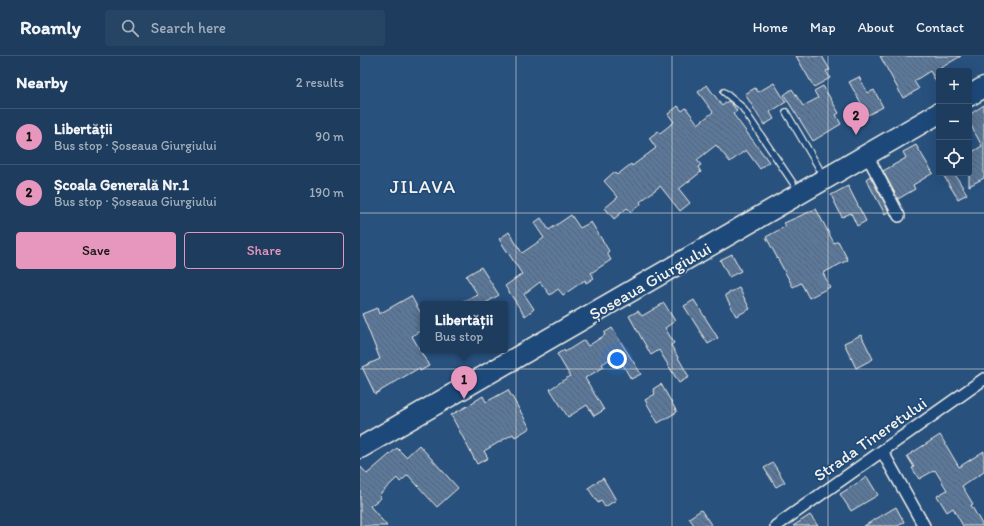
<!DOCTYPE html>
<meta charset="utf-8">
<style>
body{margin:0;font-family:Itim,sans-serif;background:#264464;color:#f1f3f6}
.controls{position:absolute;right:12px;top:12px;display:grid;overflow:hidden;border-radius:4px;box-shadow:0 4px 16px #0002}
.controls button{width:36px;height:36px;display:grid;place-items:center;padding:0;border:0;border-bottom:1px solid #3c5673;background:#1e3d5e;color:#f1f3f6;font:20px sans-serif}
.you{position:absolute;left:257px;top:303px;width:14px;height:14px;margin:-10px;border:3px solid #fff;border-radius:50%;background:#1a73e8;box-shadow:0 0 0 6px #1a73e833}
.badge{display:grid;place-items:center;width:26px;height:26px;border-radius:50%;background:#e797bd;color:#111;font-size:13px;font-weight:700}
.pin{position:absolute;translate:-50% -33px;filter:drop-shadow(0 1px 2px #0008)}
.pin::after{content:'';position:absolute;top:21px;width:14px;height:12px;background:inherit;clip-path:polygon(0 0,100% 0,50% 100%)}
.popup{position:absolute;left:60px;top:245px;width:88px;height:52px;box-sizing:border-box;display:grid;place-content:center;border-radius:4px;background:#1e3d5e;filter:drop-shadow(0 1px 3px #0005);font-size:13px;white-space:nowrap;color:#a1aebc}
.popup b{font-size:15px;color:#f1f3f6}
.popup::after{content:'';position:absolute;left:50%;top:100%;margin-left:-8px;border:8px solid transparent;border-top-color:#1e3d5e}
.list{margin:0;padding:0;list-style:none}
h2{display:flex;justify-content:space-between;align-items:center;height:52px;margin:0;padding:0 16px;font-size:17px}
h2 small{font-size:13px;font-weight:400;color:#a1aebc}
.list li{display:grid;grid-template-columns:26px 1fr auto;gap:12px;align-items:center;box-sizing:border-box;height:56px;padding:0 16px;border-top:1px solid #3c5673}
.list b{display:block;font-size:15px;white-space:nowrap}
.list p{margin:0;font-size:13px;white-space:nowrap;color:#a1aebc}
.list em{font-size:13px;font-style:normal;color:#a1aebc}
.actions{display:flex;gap:8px;padding:12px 16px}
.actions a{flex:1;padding:9px 0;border:1px solid #e797bd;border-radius:4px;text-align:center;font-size:14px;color:#e797bd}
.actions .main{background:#e797bd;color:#111}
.icon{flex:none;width:22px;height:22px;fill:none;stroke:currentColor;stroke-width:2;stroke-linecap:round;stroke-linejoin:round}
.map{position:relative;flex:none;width:624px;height:470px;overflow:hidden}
header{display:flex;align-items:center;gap:24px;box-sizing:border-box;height:56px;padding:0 20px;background:#1e3d5e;border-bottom:1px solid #3c5673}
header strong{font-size:19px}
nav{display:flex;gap:22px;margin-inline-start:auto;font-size:14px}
.search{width:280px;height:36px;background:#264464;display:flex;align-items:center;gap:10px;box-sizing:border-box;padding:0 14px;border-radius:4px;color:#a1aebc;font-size:15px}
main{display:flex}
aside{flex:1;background:#1e3d5e}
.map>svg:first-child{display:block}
.building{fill:url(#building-back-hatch);stroke:#f4f1e8}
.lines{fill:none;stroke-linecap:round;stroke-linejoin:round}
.lane-casing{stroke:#f4f1e8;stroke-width:8}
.street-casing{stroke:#f4f1e8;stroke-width:14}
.highway-casing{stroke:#f4f1e8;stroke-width:23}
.lane{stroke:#1f4a7a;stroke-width:5.5}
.street{stroke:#1f4a7a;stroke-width:11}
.highway{stroke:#1f4a7a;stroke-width:20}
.grid{fill:none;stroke:#f4f1e8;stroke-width:1;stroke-opacity:0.55}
.labels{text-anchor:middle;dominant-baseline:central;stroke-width:3.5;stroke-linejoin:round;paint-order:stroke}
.street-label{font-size:17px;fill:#f4f1e8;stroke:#1f4a7a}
.quarter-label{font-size:19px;letter-spacing:1px;fill:#f4f1e8;stroke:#1f4a7a}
</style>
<header>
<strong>Roamly</strong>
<div class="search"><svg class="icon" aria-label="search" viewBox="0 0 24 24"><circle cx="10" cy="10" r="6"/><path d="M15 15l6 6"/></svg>Search here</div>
<nav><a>Home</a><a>Map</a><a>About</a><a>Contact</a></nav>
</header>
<main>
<aside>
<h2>Nearby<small>2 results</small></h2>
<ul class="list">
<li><span class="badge">1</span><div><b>Libertății</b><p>Bus stop · Șoseaua Giurgiului</p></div><em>90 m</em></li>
<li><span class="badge">2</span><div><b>Școala Generală Nr.1</b><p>Bus stop · Șoseaua Giurgiului</p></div><em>190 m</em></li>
</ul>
<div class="actions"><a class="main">Save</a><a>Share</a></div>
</aside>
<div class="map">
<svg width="624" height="470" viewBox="0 0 624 470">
<defs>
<pattern id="building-back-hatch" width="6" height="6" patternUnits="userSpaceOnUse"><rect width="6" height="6" fill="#5b7899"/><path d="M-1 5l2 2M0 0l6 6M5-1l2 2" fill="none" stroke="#536274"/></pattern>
</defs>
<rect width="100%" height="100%" fill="#28517e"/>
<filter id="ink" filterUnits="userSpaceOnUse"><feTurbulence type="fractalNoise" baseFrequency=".025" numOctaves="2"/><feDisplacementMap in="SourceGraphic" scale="8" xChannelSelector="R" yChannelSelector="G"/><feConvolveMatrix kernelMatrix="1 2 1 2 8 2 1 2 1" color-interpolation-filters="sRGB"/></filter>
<g filter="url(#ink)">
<g class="building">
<polygon points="436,0 462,0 470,14 466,15 470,22 454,31"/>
<polygon points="520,0 601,0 579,13 579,31 570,15 554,25 559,33 543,42"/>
<polygon points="499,21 508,37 514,34 523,51 508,59 489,26"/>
<polygon points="414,27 426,46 410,56 414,63 404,69 385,38 395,32 398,36"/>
<polygon points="347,29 362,50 368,45 372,48 377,55 373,58 409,106 400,113 386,94 370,106 356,89 337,104 341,109 338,111 341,116 319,133 330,147 320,155 300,130 280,146 281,148 271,156 267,152 254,163 245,152 258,141 244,125 254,116 257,119 271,108 272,110 296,92 289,82 298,75 300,77 314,66 308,58 318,50 322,55 326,52 338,68 353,56 338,36"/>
<polygon points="463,30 479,57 476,59 481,68 453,85 424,39 432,33 443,50 458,42 454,35"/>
<polygon points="624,49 624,122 609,130 609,98 622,90 609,66 609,59"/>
<polygon points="556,89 573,117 553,129 555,133 538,143 523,115 546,102 543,96"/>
<polygon points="582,117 594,117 607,138 598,143"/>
<polygon points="510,120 529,155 525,158 506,123"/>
<polygon points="488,130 506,165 497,170 491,157 482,161 471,139"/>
<polygon points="456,153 474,187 478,185 488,204 463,217 470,231 449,242 441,227 433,231 406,181 426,170 424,167"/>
<polygon points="211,159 220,172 231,166 249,195 247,197 251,204 231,217 234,222 226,227 225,224 203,239 198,233 190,239 180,226 164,238 174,253 165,260 145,230 162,218 139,183 149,176 162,197 184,182 174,167 181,162 189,174"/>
<polygon points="372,198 381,215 369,221 360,204"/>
<polygon points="121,211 139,239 124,248 96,248 118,239 106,220"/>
<polygon points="379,232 390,253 376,260 365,239"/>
<polygon points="51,240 63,261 63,273 52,280 69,310 60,315 59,312 15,338 2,311 20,303 2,258 17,252 19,258"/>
<polygon points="334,244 358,282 348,288 324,250"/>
<polygon points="304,247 315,265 305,272 314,287 311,289 329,321 319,327 299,294 291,299 269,260 278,255 282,260"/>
<polygon points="252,272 281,318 271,323 257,299 242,308 244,311 225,322 244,354 234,360 227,349 208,361 190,333 210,320 197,298 204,294 205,296 224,284 228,290 245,279 244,277"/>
<polygon points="501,279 513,303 496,312 484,287"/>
<polygon points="301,328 317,356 298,367 285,344 295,338 293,333"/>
<polygon points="148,334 170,372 155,381 153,378 124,395 128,402 117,408 91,359 115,346 115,345 123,340 126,346"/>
<polygon points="580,379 599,411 624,395 624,416 602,430 613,448 611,449 623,470 603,470 593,452 587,456 577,440 587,434 575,414 559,423 552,412 554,411 547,400"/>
<polygon points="59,389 98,432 77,451 48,419 40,426 37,422 19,439 21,442 10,450 27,470 0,470 0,410 7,418 37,392 46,401"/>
<polygon points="413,407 425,426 416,431 404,412"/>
<polygon points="507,421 518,439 491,455 480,438"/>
<polygon points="243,422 256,444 245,451 241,445 238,447 228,432"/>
<polygon points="536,451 544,466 538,470 504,470"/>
<polygon points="341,454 352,470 335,470 329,462"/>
<polygon points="450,459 458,470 433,470"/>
</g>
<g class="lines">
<defs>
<g id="lane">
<polyline points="364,36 382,51 433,127"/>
<polyline points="426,56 459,112"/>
</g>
<g id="street">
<polyline points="507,99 539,160"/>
<polyline points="522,395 564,470"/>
<polyline points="416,470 624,323"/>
</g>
<g id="highway">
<polyline points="609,40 624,31"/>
<polyline points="0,392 579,57"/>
</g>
</defs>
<use href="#lane" class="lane-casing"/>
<use href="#street" class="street-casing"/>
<use href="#highway" class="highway-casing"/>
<use href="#lane" class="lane"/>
<use href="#street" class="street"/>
<use href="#highway" class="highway"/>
</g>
</g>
<path class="grid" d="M156 0V470M312 0V470M468 0V470M0 157H624M0 313H624"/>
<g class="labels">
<g class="street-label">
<text transform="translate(290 225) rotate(-30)">Șoseaua Giurgiului</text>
<text transform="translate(510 383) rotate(-35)">Strada Tineretului</text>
</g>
<g class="quarter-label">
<text x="63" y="130">JILAVA</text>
</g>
</g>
</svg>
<div class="controls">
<button>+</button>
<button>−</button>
<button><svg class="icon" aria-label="locate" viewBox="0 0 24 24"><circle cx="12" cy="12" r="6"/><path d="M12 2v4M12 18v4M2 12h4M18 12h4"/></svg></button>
</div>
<div class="you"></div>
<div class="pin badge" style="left:104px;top:343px">1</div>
<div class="popup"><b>Libertății</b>Bus stop</div>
<div class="pin badge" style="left:496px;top:79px">2</div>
</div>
</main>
